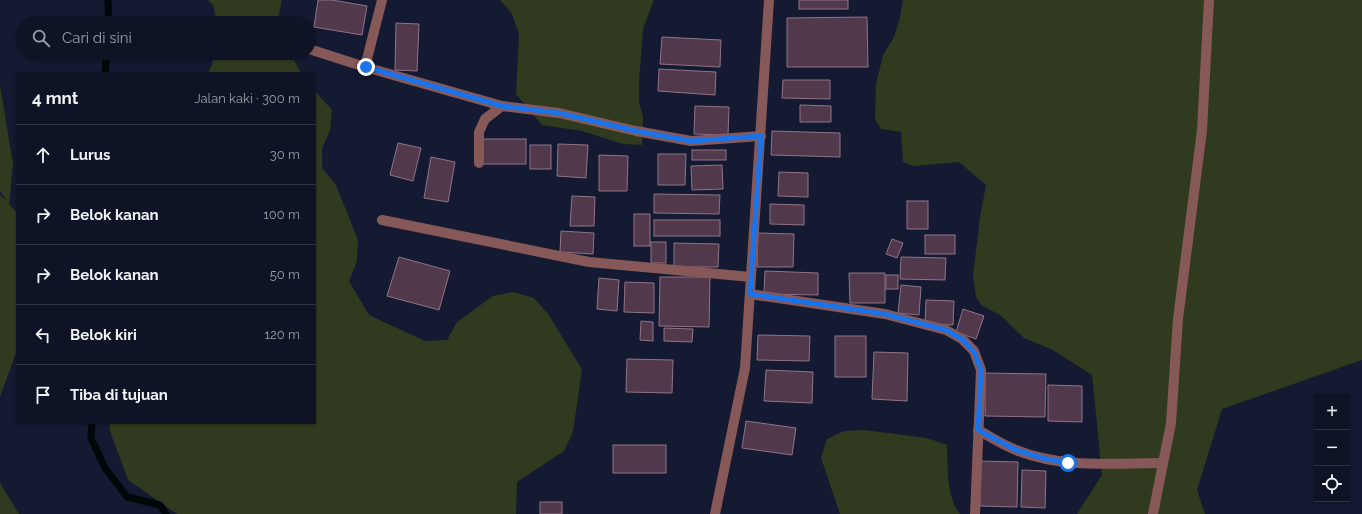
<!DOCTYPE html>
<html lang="id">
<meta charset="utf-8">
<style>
body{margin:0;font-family:Raleway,sans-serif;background:#1c2132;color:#f1f3f6}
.controls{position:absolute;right:12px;bottom:12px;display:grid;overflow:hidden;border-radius:0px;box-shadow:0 1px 3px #0004}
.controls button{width:36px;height:36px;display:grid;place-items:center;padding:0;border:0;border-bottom:1px solid #2e3342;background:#0e1425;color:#f1f3f6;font:20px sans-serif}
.stop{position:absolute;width:12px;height:12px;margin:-9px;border:3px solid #1a73e8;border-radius:50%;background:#fff}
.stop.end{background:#1a73e8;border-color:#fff;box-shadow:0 1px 4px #0008}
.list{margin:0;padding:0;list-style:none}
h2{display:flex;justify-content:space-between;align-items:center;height:52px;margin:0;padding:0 16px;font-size:17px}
h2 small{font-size:13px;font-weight:400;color:#9b9ea7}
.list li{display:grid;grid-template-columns:26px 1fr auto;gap:12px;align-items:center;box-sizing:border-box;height:60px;padding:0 16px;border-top:1px solid #2e3342}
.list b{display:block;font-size:15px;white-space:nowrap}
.list em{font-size:13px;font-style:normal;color:#9b9ea7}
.icon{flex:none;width:22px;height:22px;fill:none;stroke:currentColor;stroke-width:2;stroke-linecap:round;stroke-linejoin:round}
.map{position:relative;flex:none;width:1362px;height:514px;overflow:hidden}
.search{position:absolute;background:#0e1425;box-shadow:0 1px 3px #0004;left:16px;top:16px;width:300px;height:44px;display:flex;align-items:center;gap:10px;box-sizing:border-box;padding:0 14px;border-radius:22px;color:#9b9ea7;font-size:15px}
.panel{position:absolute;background:#0e1425;box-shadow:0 1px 3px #0004;left:16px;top:72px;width:300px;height:352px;border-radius:0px}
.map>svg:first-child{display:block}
.green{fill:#303a1e}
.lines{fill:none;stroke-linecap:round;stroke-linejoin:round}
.stream{stroke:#000708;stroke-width:7}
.building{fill:#51384a;stroke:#917487}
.street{stroke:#875858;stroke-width:10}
.route{stroke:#1a73e8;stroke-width:5}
</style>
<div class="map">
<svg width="1362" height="514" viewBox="0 0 1362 514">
<rect width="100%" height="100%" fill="#131a31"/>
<g class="green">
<polygon points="208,0 282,0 277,23 217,23 213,5"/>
<polygon points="500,0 654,0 643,29 639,82 639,103 643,116 642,145 623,144 582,131 542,125 516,94 519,34 512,14"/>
<polygon points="903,0 1362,0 1362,360 1222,409 1197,490 1205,514 1077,514 1102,475 1092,375 1053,350 1024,338 1000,315 981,305 976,297 973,276 980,217 986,185 959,162 913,166 903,162 901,132 881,129 875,119 876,84 883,55 894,37 900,17"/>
<polygon points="214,53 290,53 301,73 208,73 212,65"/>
<polygon points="0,85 13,164 9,204 17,213 17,350 0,397 0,195 7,201 0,191"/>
<polygon points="315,91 332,110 330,130 322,149 322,168 336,185 358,240 357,261 349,281 369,315 425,341 447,340 457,322 493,296 513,292 534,298 548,314 582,369 573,432 564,451 517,482 516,514 177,514 128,480 110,431 109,423 315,423"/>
<path d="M864 430 927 438 947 445C948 467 946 496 960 514H840L821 458 827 439 844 431Z"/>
<polygon points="0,483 19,514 0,514"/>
</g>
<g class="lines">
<g class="stream">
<polyline points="108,0 109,23"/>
<polyline points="105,73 107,53"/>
<polyline points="92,423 91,438 105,468 127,497 160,505 166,514"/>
</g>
</g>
<g class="building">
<polygon points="318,0 332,0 367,6 362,35 314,27"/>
<rect x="799" y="0" width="49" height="9"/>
<polygon points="867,17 868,67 787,67 787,18"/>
<polygon points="396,23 419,24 417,71 395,70"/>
<polygon points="662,37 721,40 720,67 660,64"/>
<polygon points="659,69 716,72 715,95 658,91"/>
<polygon points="783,80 830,80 830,99 782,98"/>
<polygon points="800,105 831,106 831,122 800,122"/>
<polygon points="695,106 729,107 728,135 694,134"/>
<polygon points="772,131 840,133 840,157 771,155"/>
<rect x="482" y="139" width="44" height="25"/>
<polygon points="398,143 421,148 413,181 390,175"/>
<polygon points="558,144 588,145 586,178 557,176"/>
<rect x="530" y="145" width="21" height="24"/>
<rect x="692" y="150" width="34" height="10"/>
<polygon points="658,154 686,154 685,185 658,185"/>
<polygon points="599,155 628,156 627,191 599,191"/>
<polygon points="431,157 455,162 448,202 424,198"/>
<polygon points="722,165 723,189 692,190 691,166"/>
<polygon points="779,172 808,173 808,197 778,196"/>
<polygon points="654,194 720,195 719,214 654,213"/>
<polygon points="572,196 595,197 594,226 570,226"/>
<rect x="907" y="201" width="21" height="28"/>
<polygon points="770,204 804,205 804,225 770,224"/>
<rect x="634" y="214" width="16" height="32"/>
<rect x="654" y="220" width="66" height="16"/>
<polygon points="561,231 594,233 593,254 560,252"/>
<polygon points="758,233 794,234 793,267 757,267"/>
<rect x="925" y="235" width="30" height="19"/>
<polygon points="892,239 903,243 897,258 886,254"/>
<rect x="651" y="242" width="15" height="21"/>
<polygon points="674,243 719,244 718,267 674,267"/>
<polygon points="399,257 450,271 439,310 387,296"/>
<polygon points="901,257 946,258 945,280 900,279"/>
<polygon points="765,271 818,273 818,295 764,294"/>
<polygon points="849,273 885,273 885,303 850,303"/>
<rect x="886" y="275" width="12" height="14"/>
<polygon points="660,277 710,277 709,327 659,326"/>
<polygon points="599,278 619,280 617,311 597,309"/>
<polygon points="625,282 654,283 654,313 624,312"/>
<polygon points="901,285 921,287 919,315 898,313"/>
<polygon points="926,300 954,301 953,325 925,324"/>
<polygon points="963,309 984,316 976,339 956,332"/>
<polygon points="641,321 653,322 653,341 640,340"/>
<polygon points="664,328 693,329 692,342 664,341"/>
<polygon points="758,335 810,336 809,361 757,360"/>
<rect x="835" y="336" width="31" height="41"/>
<polygon points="874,352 908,353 907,401 872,399"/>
<polygon points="627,359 673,360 672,393 626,392"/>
<polygon points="766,370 813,372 812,403 764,401"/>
<polygon points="985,373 1046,374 1045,417 985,416"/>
<polygon points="1048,385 1082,386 1082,422 1048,421"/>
<polygon points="746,421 796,428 792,455 742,448"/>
<rect x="613" y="445" width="53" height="28"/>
<polygon points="980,461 1018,462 1017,507 980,506"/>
<polygon points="1022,470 1046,471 1045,508 1021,507"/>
<rect x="540" y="502" width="22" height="12"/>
</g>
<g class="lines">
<g class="street">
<polyline points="309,49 365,67 502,106 559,113 636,131 691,141 761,136"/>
<polyline points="365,67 382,0"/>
<polyline points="479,163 479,132 485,119 502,106"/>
<polyline points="382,220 589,262 751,277"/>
<polyline points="750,294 885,314 946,330 962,339 974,351 981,370 975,514"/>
<path d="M978 430C991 437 1003 445 1016 450 1063 469 1114 463 1163 463"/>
<polyline points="715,514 745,368 769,0"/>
<polyline points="1153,514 1171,423 1178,319 1202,130 1209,0"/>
</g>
</g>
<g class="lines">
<polyline class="route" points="366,67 502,106 559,113 636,131 691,141 761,136 750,294 885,314 946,330 962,339 974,352 981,370 978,430 1016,450 1042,458 1068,463"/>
</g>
</svg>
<div class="controls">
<button>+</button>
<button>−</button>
<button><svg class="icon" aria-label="locate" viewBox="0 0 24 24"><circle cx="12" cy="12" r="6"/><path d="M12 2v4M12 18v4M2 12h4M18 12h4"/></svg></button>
</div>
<div class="stop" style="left:1068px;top:463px"></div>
<div class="stop end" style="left:366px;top:67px"></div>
<div class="search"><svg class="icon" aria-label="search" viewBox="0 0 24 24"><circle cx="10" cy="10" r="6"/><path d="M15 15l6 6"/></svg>Cari di sini</div>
<section class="panel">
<h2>4 mnt<small>Jalan kaki · 300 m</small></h2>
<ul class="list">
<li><svg class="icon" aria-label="ahead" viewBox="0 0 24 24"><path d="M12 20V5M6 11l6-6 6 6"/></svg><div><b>Lurus</b></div><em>30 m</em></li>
<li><svg class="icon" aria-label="right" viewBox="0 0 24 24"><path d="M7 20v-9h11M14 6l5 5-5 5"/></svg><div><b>Belok kanan</b></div><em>100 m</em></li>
<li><svg class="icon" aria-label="right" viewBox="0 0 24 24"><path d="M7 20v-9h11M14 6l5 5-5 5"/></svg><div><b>Belok kanan</b></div><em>50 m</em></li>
<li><svg class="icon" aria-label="left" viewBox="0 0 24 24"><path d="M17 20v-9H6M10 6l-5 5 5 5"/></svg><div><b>Belok kiri</b></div><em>120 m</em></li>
<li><svg class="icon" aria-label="arrive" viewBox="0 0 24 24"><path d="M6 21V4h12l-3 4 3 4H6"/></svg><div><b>Tiba di tujuan</b></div></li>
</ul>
</section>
</div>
